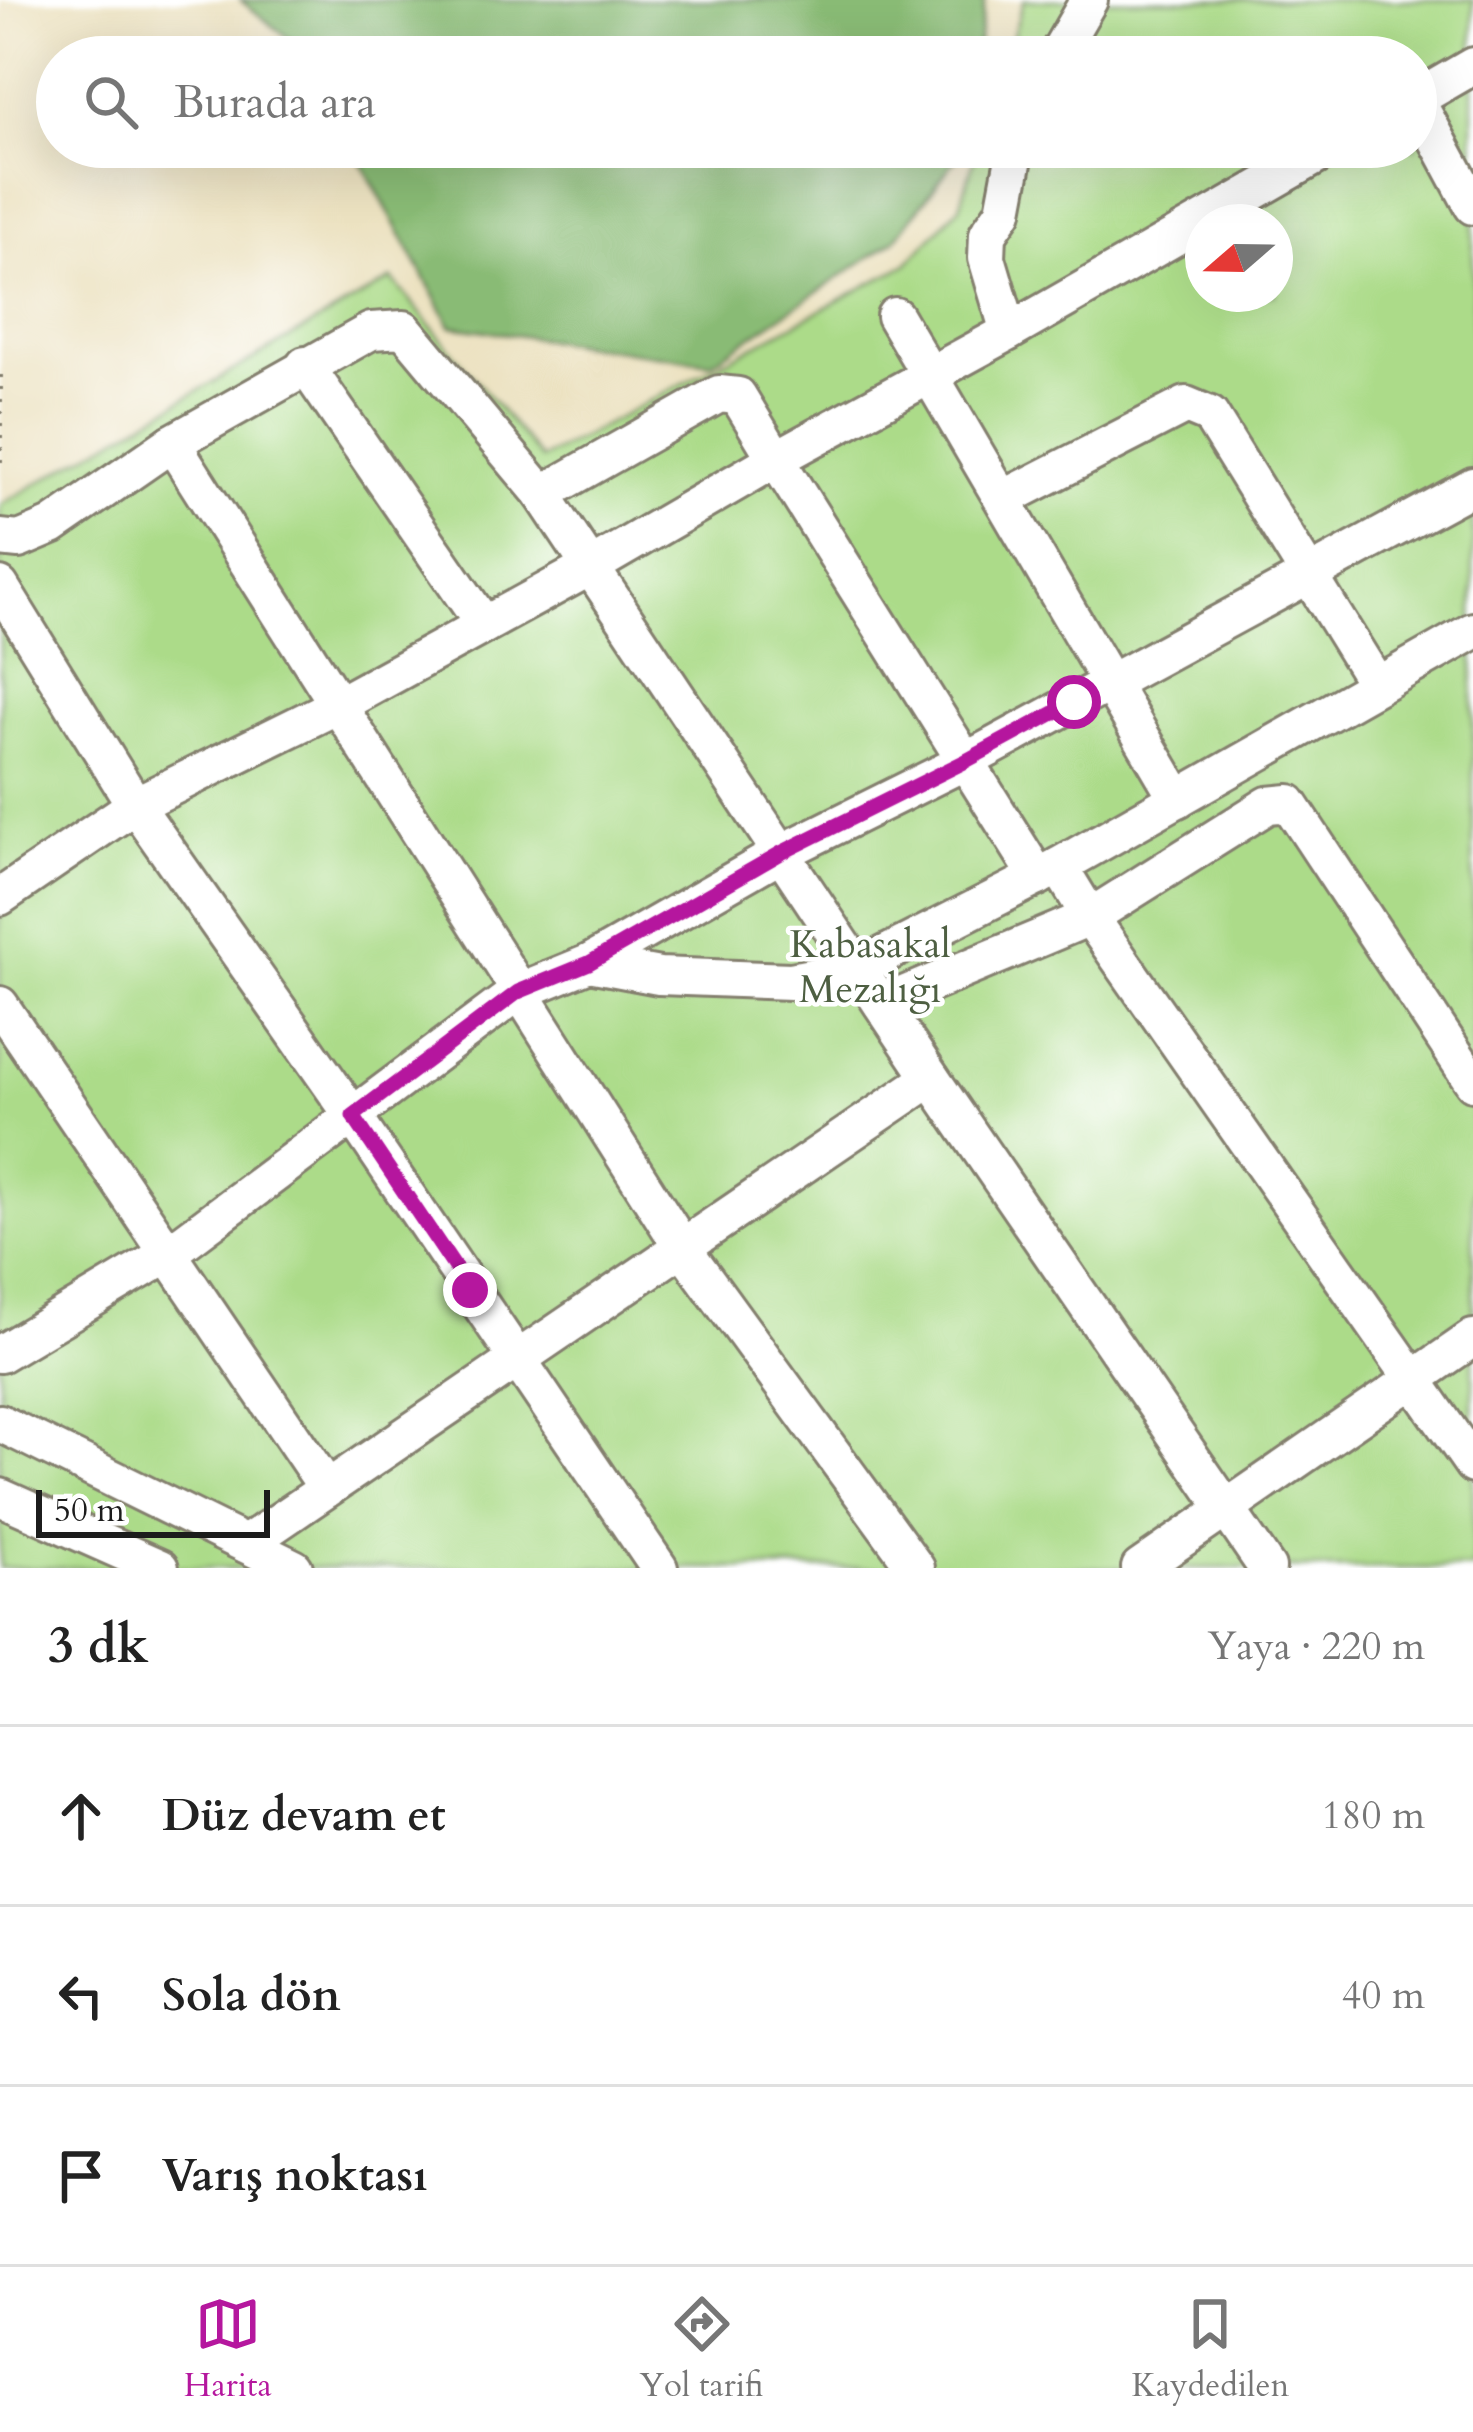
<!DOCTYPE html>
<html lang="tr">
<meta charset="utf-8">
<style>
body{margin:0;font-family:Cardo,serif;background:#f2f2f2;color:#222}
.compass{position:absolute;left:1185px;top:204px;width:108px;height:108px;border-radius:50%;background:#fff;box-shadow:0 12px 48px #0002;rotate:250deg}
.scale{position:absolute;left:36px;bottom:30px;width:234px;box-sizing:border-box;padding-left:12px;border:6px solid #1c1c1c;border-top:0;font-size:33px;line-height:42px;white-space:nowrap;color:#1c1c1c;-webkit-text-stroke:9px #fff;paint-order:stroke}
.stop{position:absolute;width:36px;height:36px;margin:-27px;border:9px solid #b5179e;border-radius:50%;background:#fff}
.stop.end{background:#b5179e;border-color:#fff;box-shadow:0 3px 12px #0008}
.list{margin:0;padding:0;list-style:none}
h2{display:flex;justify-content:space-between;align-items:center;height:156px;margin:0;padding:0 48px;font-size:51px}
h2 small{font-size:39px;font-weight:400;color:#767676}
.list li{display:grid;grid-template-columns:78px 1fr auto;gap:36px;align-items:center;box-sizing:border-box;height:180px;padding:0 48px;border-top:3px solid #e0e0e0}
.list b{display:block;font-size:45px;white-space:nowrap}
.list em{font-size:39px;font-style:normal;color:#767676}
.icon{flex:none;width:66px;height:66px;fill:none;stroke:currentColor;stroke-width:2;stroke-linecap:round;stroke-linejoin:round}
.map{position:relative;flex:none;width:1473px;height:1568px;overflow:hidden}
.search{position:absolute;background:#fff;box-shadow:0 12px 48px #0002;left:36px;right:36px;top:36px;height:132px;display:flex;align-items:center;gap:30px;box-sizing:border-box;padding:0 42px;border-radius:66px;color:#767676;font-size:45px}
.sheet{height:696px;background:#fff}
nav{display:flex;justify-content:space-around;align-items:center;box-sizing:border-box;height:168px;border-top:3px solid #e0e0e0;background:#fff;font-size:33px;color:#767676}
nav a{display:grid;justify-items:center;gap:6px}
nav .on{color:#b5179e}
.map>svg:first-child{display:block}
.green{fill:#acdb89;stroke:#647c52;stroke-width:3;fill-rule:evenodd}
.forest{fill:#89bb75;stroke:#526c48;stroke-width:3}
.lines{fill:none;stroke-linecap:round;stroke-linejoin:round}
.minor-casing{stroke:#847f6e;stroke-width:42}
.path{stroke:#847f6e;stroke-width:6;stroke-dasharray:3 9;stroke-linecap:butt}
.minor{stroke:#fff;stroke-width:36}
.route{stroke:#b5179e;stroke-width:15}
.labels{text-anchor:middle;dominant-baseline:central;stroke-width:9;stroke-linejoin:round;paint-order:stroke}
.park-label{font-size:39px;fill:#4e5f42;stroke:#fff}
</style>
<div class="map">
<svg width="1473" height="1568" viewBox="0 0 1473 1568">
<rect width="100%" height="100%" fill="#fff"/>
<filter id="ink" filterUnits="userSpaceOnUse"><feTurbulence type="fractalNoise" baseFrequency=".00833" numOctaves="2"/><feDisplacementMap in="SourceGraphic" scale="24" xChannelSelector="R" yChannelSelector="G"/><feConvolveMatrix kernelMatrix="1 2 1 2 8 2 1 2 1" color-interpolation-filters="sRGB"/></filter>
<filter id="wash" filterUnits="userSpaceOnUse"><feTurbulence type="fractalNoise" baseFrequency=".004" numOctaves="4" result="noise"/><feDisplacementMap in="SourceGraphic" scale="48" xChannelSelector="R" yChannelSelector="G"/><feGaussianBlur stdDeviation="2.7" result="paint"/><feColorMatrix in="noise" values="0 0 0 0 0 0 0 0 0 0 0 0 0 0 0 0 0 1.4 0 .05"/><feComposite in="paint" operator="in"/></filter>
<g filter="url(#wash)">
<rect width="100%" height="100%" fill="#ece2c1"/>
<path class="green" d="M1024 0H1473V1568H0V505L392 279 541 459 907 264 960 206 978 147H1416V57H1006ZM1203 222H1275V294H1203Z"/>
<g class="forest">
<polygon points="240,0 985,0 976,57 303,57 297,45"/>
<polygon points="353,147 960,147 958,156 895,240 711,363 451,326"/>
</g>
</g>
<g filter="url(#ink)">
<g class="lines">
<defs>
<g id="minor">
<polyline points="1056,57 1089,0"/>
<polyline points="1416,99 1473,66"/>
<polyline points="1416,100 1473,206"/>
<polyline points="895,316 1178,799"/>
<polyline points="1009,332 1332,147"/>
<polyline points="305,365 484,625"/>
<polyline points="172,443 682,1247 916,1568"/>
<polyline points="542,494 931,1078 1267,1568"/>
<polyline points="1003,499 1186,405 1210,415 1377,685"/>
<polyline points="0,538 19,540 52,526 172,443 371,331 404,329 542,494 719,394 738,396 776,459 1009,332 987,258 988,234 1004,211 1016,147"/>
<polyline points="0,586 135,805 353,1116 659,1568"/>
<polyline points="1059,866 1090,917 1473,1465"/>
<polyline points="0,897 135,805 338,705 592,566 776,459 1038,877"/>
<polyline points="589,963 659,976 791,981 858,968 1059,866 1473,631"/>
<polyline points="882,1004 1090,917 1268,805 1289,803 1473,1082"/>
<polyline points="0,1005 327,1488"/>
<polyline points="0,1354 169,1253 518,992 589,963 781,853 964,762 1473,486"/>
<polyline points="0,1423 294,1568"/>
<polyline points="0,1497 160,1568"/>
<polyline points="246,1544 931,1078"/>
<polyline points="1140,1568 1473,1338"/>
</g>
</defs>
<use href="#minor" class="minor-casing"/>
<polyline class="path" points="0,375 0,469"/>
<use href="#minor" class="minor"/>
</g>
</g>
<g class="lines" filter="url(#ink)">
<polyline class="route" points="470,1290 353,1116 518,992 589,963 781,853 964,762 1074,702"/>
</g>
<g class="labels">
<g class="park-label">
<text x="870" y="944">Kabasakal<tspan x="870" dy="45">Mezalığı</tspan></text>
</g>
</g>
</svg>
<svg class="compass" viewBox="-18 -18 36 36"><path d="M0-13l5 13h-10z" fill="#e53935"/><path d="M0 13l5-13h-10z" fill="#767676"/></svg>
<div class="scale">50 m</div>
<div class="stop" style="left:1074px;top:702px"></div>
<div class="stop end" style="left:470px;top:1290px"></div>
<div class="search"><svg class="icon" aria-label="search" viewBox="0 0 24 24"><circle cx="10" cy="10" r="6"/><path d="M15 15l6 6"/></svg>Burada ara</div>
</div>
<section class="sheet">
<h2>3 dk<small>Yaya · 220 m</small></h2>
<ul class="list">
<li><svg class="icon" aria-label="ahead" viewBox="0 0 24 24"><path d="M12 20V5M6 11l6-6 6 6"/></svg><div><b>Düz devam et</b></div><em>180 m</em></li>
<li><svg class="icon" aria-label="left" viewBox="0 0 24 24"><path d="M17 20v-9H6M10 6l-5 5 5 5"/></svg><div><b>Sola dön</b></div><em>40 m</em></li>
<li><svg class="icon" aria-label="arrive" viewBox="0 0 24 24"><path d="M6 21V4h12l-3 4 3 4H6"/></svg><div><b>Varış noktası</b></div></li>
</ul>
</section>
<nav>
<a class="on"><svg class="icon" aria-label="map" viewBox="0 0 24 24"><path d="M3 6l6-2 6 2 6-2v14l-6 2-6-2-6 2zM9 4v14M15 6v14"/></svg>Harita</a>
<a><svg class="icon" aria-label="directions" viewBox="0 0 24 24"><path d="M12 3l9 9-9 9-9-9zM9 14v-3h6M13 9l2 2-2 2"/></svg>Yol tarifi</a>
<a><svg class="icon" aria-label="saved" viewBox="0 0 24 24"><path d="M7 4h10v16l-5-4-5 4z"/></svg>Kaydedilen</a>
</nav>
